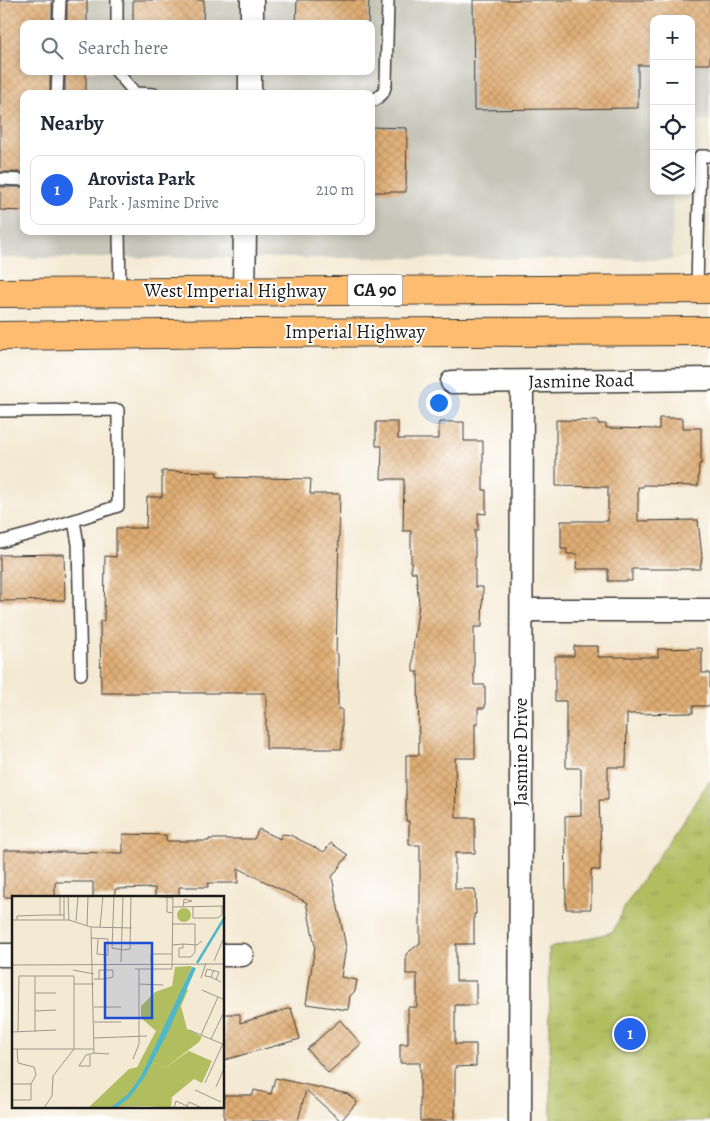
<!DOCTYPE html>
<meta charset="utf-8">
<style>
body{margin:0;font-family:Alegreya,serif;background:#f2f2f3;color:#1f2937}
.controls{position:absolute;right:15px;top:15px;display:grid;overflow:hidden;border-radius:10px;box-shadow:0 2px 8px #0003}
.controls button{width:45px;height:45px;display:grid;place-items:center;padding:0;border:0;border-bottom:1px solid #e0e1e3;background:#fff;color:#1f2937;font:25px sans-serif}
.you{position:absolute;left:438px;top:402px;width:18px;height:18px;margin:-12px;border:4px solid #fff;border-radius:50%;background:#1a73e8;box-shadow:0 0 0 8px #1a73e833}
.badge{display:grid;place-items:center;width:32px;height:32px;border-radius:50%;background:#2563eb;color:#fff;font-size:16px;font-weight:700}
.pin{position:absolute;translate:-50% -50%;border:2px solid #fff;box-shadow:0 1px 5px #0006}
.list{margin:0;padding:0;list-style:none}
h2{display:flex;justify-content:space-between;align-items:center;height:65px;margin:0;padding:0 20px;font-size:21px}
h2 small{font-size:16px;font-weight:400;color:#747a83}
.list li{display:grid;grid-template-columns:32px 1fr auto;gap:15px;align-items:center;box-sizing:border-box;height:70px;margin:0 10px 10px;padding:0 10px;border:1px solid #e0e1e3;border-radius:10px}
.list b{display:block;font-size:19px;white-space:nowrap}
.list p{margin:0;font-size:16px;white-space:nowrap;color:#747a83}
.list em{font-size:16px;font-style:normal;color:#747a83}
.icon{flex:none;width:28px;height:28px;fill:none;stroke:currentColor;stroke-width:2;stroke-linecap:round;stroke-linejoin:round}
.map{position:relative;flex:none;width:710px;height:1121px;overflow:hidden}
.search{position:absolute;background:#fff;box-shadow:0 2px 8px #0003;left:20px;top:20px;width:355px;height:55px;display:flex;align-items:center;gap:12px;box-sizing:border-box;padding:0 18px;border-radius:10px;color:#747a83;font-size:19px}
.panel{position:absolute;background:#fff;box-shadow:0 2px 8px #0003;left:20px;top:90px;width:355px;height:145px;border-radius:10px}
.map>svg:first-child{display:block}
.built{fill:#e4dbba}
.industrial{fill:#c6c5b8;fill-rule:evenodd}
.park{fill:url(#park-tufts);stroke:#666d3e}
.building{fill:url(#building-cross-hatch)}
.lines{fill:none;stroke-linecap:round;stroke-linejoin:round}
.lane-casing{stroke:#3c3b37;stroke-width:14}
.street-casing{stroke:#3c3b37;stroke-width:25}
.primary-casing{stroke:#3c3b37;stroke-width:30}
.lane{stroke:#fff;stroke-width:11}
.street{stroke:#fff;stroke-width:22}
.primary{stroke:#febc70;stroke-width:28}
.labels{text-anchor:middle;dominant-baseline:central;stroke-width:4;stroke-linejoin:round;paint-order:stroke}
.shield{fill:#fff;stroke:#606060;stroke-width:1}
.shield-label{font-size:18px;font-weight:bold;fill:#1c1c1c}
.street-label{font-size:19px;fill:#1c1c1c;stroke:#fff}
.inset-river{fill:none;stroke:#4eb7cb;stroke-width:2.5}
.inset-road{fill:none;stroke:#9e978a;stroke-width:1}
.view{fill:#1d4ed8;fill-opacity:0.15;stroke:#1d4ed8;stroke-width:2.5}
.inset-edge{fill:none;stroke:#1c1c1c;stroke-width:2.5}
</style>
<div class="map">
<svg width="710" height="1121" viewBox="0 0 710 1121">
<defs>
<pattern id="park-tufts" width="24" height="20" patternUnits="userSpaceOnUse" patternTransform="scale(1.25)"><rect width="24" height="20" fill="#b1be60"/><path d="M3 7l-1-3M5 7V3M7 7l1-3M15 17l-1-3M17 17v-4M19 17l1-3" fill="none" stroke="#98a353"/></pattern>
<pattern id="building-cross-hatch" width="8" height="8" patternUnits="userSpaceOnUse" patternTransform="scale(1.25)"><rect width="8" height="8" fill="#dfad74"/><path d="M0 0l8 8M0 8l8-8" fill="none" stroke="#bf9464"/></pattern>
</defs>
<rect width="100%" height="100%" fill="#fff"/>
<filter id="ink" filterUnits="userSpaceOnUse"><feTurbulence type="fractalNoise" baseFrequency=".02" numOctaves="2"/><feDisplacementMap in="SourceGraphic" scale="10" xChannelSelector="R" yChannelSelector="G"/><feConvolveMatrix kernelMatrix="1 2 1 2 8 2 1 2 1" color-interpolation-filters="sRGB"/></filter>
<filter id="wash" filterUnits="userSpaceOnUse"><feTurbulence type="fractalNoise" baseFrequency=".0096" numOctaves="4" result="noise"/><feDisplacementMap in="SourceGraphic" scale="20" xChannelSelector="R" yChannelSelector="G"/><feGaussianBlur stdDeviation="1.12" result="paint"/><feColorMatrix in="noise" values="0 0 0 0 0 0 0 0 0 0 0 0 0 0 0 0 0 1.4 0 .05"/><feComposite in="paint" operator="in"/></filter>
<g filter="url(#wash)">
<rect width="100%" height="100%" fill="#f4e9d3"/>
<polygon class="built" points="691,120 710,120 710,253 672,260 672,191 691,191"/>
<path class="industrial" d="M0 0H710V120H691V19H654V191H672V260L408 258H0ZM24 24H371V71H24ZM24 94H371V231H24Z"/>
<polygon class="park" points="710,780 710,1121 551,1121 549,948 613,932 625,906"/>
<g id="blocks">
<g class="building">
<polygon points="0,0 52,0 52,24 24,24 24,71 50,71 50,94 24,94 24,172 0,172"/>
<rect x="67" y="0" width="20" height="24"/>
<polygon points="133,0 204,0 203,24 133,24"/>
<polygon points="297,0 369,0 368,24 296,24"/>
<polygon points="473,0 710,0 710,64 691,64 691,19 654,19 654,65 638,65 638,108 474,110"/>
<rect x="65" y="71" width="21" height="23"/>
<polygon points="371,127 407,128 406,192 371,192"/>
<polygon points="0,187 24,187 24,211 0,210"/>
<polygon points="659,418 683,418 683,428 701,428 701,464 699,464 698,486 643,485 643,487 638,487 638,521 698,520 702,557 700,569 632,569 632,581 608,581 608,569 576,569 577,554 567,554 567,549 561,549 561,521 608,521 608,487 556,486 556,420 598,421 598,424 606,424 606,428 659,429"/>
<polygon points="376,422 398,422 398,439 439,439 439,422 464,422 464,441 483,441 483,490 486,490 486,514 478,513 478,530 475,530 475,587 483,587 482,627 474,627 474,685 485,685 485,708 478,708 478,724 475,724 475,758 455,758 456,818 475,818 475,853 455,853 455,889 475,889 476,914 474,914 474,944 456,944 456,981 476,981 476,1005 455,1005 455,1044 476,1044 476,1066 455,1067 455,1121 420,1121 420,1063 400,1063 400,1044 408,1044 408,1007 417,1007 417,974 406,974 406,954 420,943 420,845 409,845 409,821 406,821 406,755 419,755 418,672 413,672 413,649 419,604 416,572 411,572 411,531 403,531 404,479 381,479 382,446 376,446"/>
<polygon points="162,471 217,472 217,477 311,479 310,494 340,494 336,654 338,654 338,709 342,709 342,749 266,749 266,693 101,693 100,621 104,621 105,556 116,557 116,528 146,528 147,497 162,497"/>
<polygon points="64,554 65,600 0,601 0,555"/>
<polygon points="574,646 598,646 598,657 658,657 658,649 702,648 702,673 710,673 710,706 693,706 693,713 627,714 626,767 608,767 608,800 599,800 601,852 600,853 600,870 591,870 591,909 566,909 565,816 581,815 581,768 566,768 566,701 555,701 555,656 574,656"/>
<polygon points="259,829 280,839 282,834 290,835 324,852 331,843 348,855 332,877 346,947 341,977 357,980 355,991 350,996 348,1010 306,1004 315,946 306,902 238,868 238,883 208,883 208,887 179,887 179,897 155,897 155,888 115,889 115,897 93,897 93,882 55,882 55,897 4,897 4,850 40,850 40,851 55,852 123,853 123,834 166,835 166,841 209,841 209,839 254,839"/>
<polygon points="291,1008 300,1039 224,1060 224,1014 240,1014 240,1023"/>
<polygon points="340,1020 361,1044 328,1073 307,1049"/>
<polygon points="275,1078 348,1094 357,1102 341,1121 306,1090 298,1121 224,1121 224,1095 253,1095 254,1090 271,1094"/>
</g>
</g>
</g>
<g filter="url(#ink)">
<use href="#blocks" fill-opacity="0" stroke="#3c3b37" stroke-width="1"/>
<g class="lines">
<defs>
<g id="lane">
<polyline points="59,24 60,0"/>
<polyline points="117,24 117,0"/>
<polyline points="116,71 135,93 154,94"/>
<polyline points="57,94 58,71"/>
<polyline points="371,100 375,100 383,93 386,84 388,0"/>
<polyline points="0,179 24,180"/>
<polyline points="119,231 120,292"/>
<polyline points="697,289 700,156 710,156"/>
<polyline points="0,411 118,410 118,506 41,531 0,542"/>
<polyline points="74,521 78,544 81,674"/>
</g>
<g id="street">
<polyline points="252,24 252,0"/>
<polyline points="250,94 250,71"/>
<polyline points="244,291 245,231"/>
<polyline points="452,382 710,379"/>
<polyline points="522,610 710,610"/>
<polyline points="0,955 14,955"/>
<polyline points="224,955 242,955"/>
<polyline points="520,1121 522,382"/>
</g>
<g id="primary">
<polyline points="0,293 710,289"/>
<polyline points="0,336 243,333 710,331"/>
</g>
</defs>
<use href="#lane" class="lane-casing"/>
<use href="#street" class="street-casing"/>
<use href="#primary" class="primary-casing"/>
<use href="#lane" class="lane"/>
<use href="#street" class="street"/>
<use href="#primary" class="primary"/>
</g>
</g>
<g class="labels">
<rect class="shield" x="347.5" y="274.5" width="55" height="31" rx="4"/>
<g class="shield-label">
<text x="375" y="290">CA 90</text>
</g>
<g class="street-label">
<text x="235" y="291">West Imperial Highway</text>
<text x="355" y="332">Imperial Highway</text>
<text transform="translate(581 381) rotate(-1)">Jasmine Road</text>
<text transform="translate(521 752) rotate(-90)">Jasmine Drive</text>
</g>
</g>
<g transform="translate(12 896)">
<rect width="212" height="212" fill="#f4e9d3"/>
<path d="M165 19a7 7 0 1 1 14 0a7 7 0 1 1-14 0ZM177 155 200 165 190 187 182 183 160 201 159 212 134 210 76 212 117 173 145 167 153 172Z" fill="#b1be60"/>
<path d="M180 70 171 91 176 94 169 110 175 133 190 141 187 146 153 172 145 167 124 173 144 135 129 122V110L143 96 160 90 163 71Z" fill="#b1be60"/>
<path d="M180 71 184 72 156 136 132 182 118 201 104 212H98L116 198 129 180Z" fill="#4eb7cb"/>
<path class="inset-river" d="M185 67 213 21"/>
<path class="inset-road" d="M48 0V19M52 0V19M56 0 57 24M102 0 100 52 111 54 118 53 119 0M138 0 161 2M155 2V16L161 17M181 10V22H205L210 19V10M161 11 213 10M171 11 172 3 180 5 172 7M0 24H57L79 31 120 32M5 24V20L32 19H52V24M64 25 66 0M75 30 76 0M79 31 82 157 97 158M88 31 91 0M79 42 96 43V59L85 58 86 43M171 48 185 49 190 45M160 49 171 48V52H167V61H179L183 56V28H160M202 65 213 39M109 66 111 0M139 66V58H160M0 69 213 68M123 73H160L161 0M61 74 82 78M202 74 199 81 209 86M199 81 193 80 195 73 207 76 204 84M189 82 194 67M82 83H93L101 81V74H87V83M62 88H82M127 88 151 89M190 94 213 104M23 97H44M82 111H109M23 115 44 114M82 126H109M177 134 213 149M0 136 44 134M6 136 7 80H62V153L41 180 40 200 32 212M23 136V80M189 139 206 101M82 142 135 140M199 143 213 114M0 153H82M78 159V170H67L74 159 82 157M121 163 127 148V73M193 187 213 143M0 188H19M204 191 213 170M183 194 209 206M0 204H19V188L24 179 22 171 6 167 5 153M162 212 164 205 175 210M174 212 177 206 190 212"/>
<path class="view" d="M93 47H140V122H93Z"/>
<rect width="212" height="212" class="inset-edge"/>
</g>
</svg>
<div class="controls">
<button>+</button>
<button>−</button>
<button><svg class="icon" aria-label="locate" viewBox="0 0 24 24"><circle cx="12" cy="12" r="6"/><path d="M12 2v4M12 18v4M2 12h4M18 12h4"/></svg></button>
<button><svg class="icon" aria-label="layers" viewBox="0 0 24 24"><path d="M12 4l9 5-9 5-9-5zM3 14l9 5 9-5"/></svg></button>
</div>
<div class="you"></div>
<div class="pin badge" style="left:630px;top:1034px">1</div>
<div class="search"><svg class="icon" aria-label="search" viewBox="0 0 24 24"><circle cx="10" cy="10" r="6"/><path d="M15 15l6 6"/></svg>Search here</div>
<section class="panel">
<h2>Nearby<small></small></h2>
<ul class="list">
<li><span class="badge">1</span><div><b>Arovista Park</b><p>Park · Jasmine Drive</p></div><em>210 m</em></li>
</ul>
</section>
</div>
